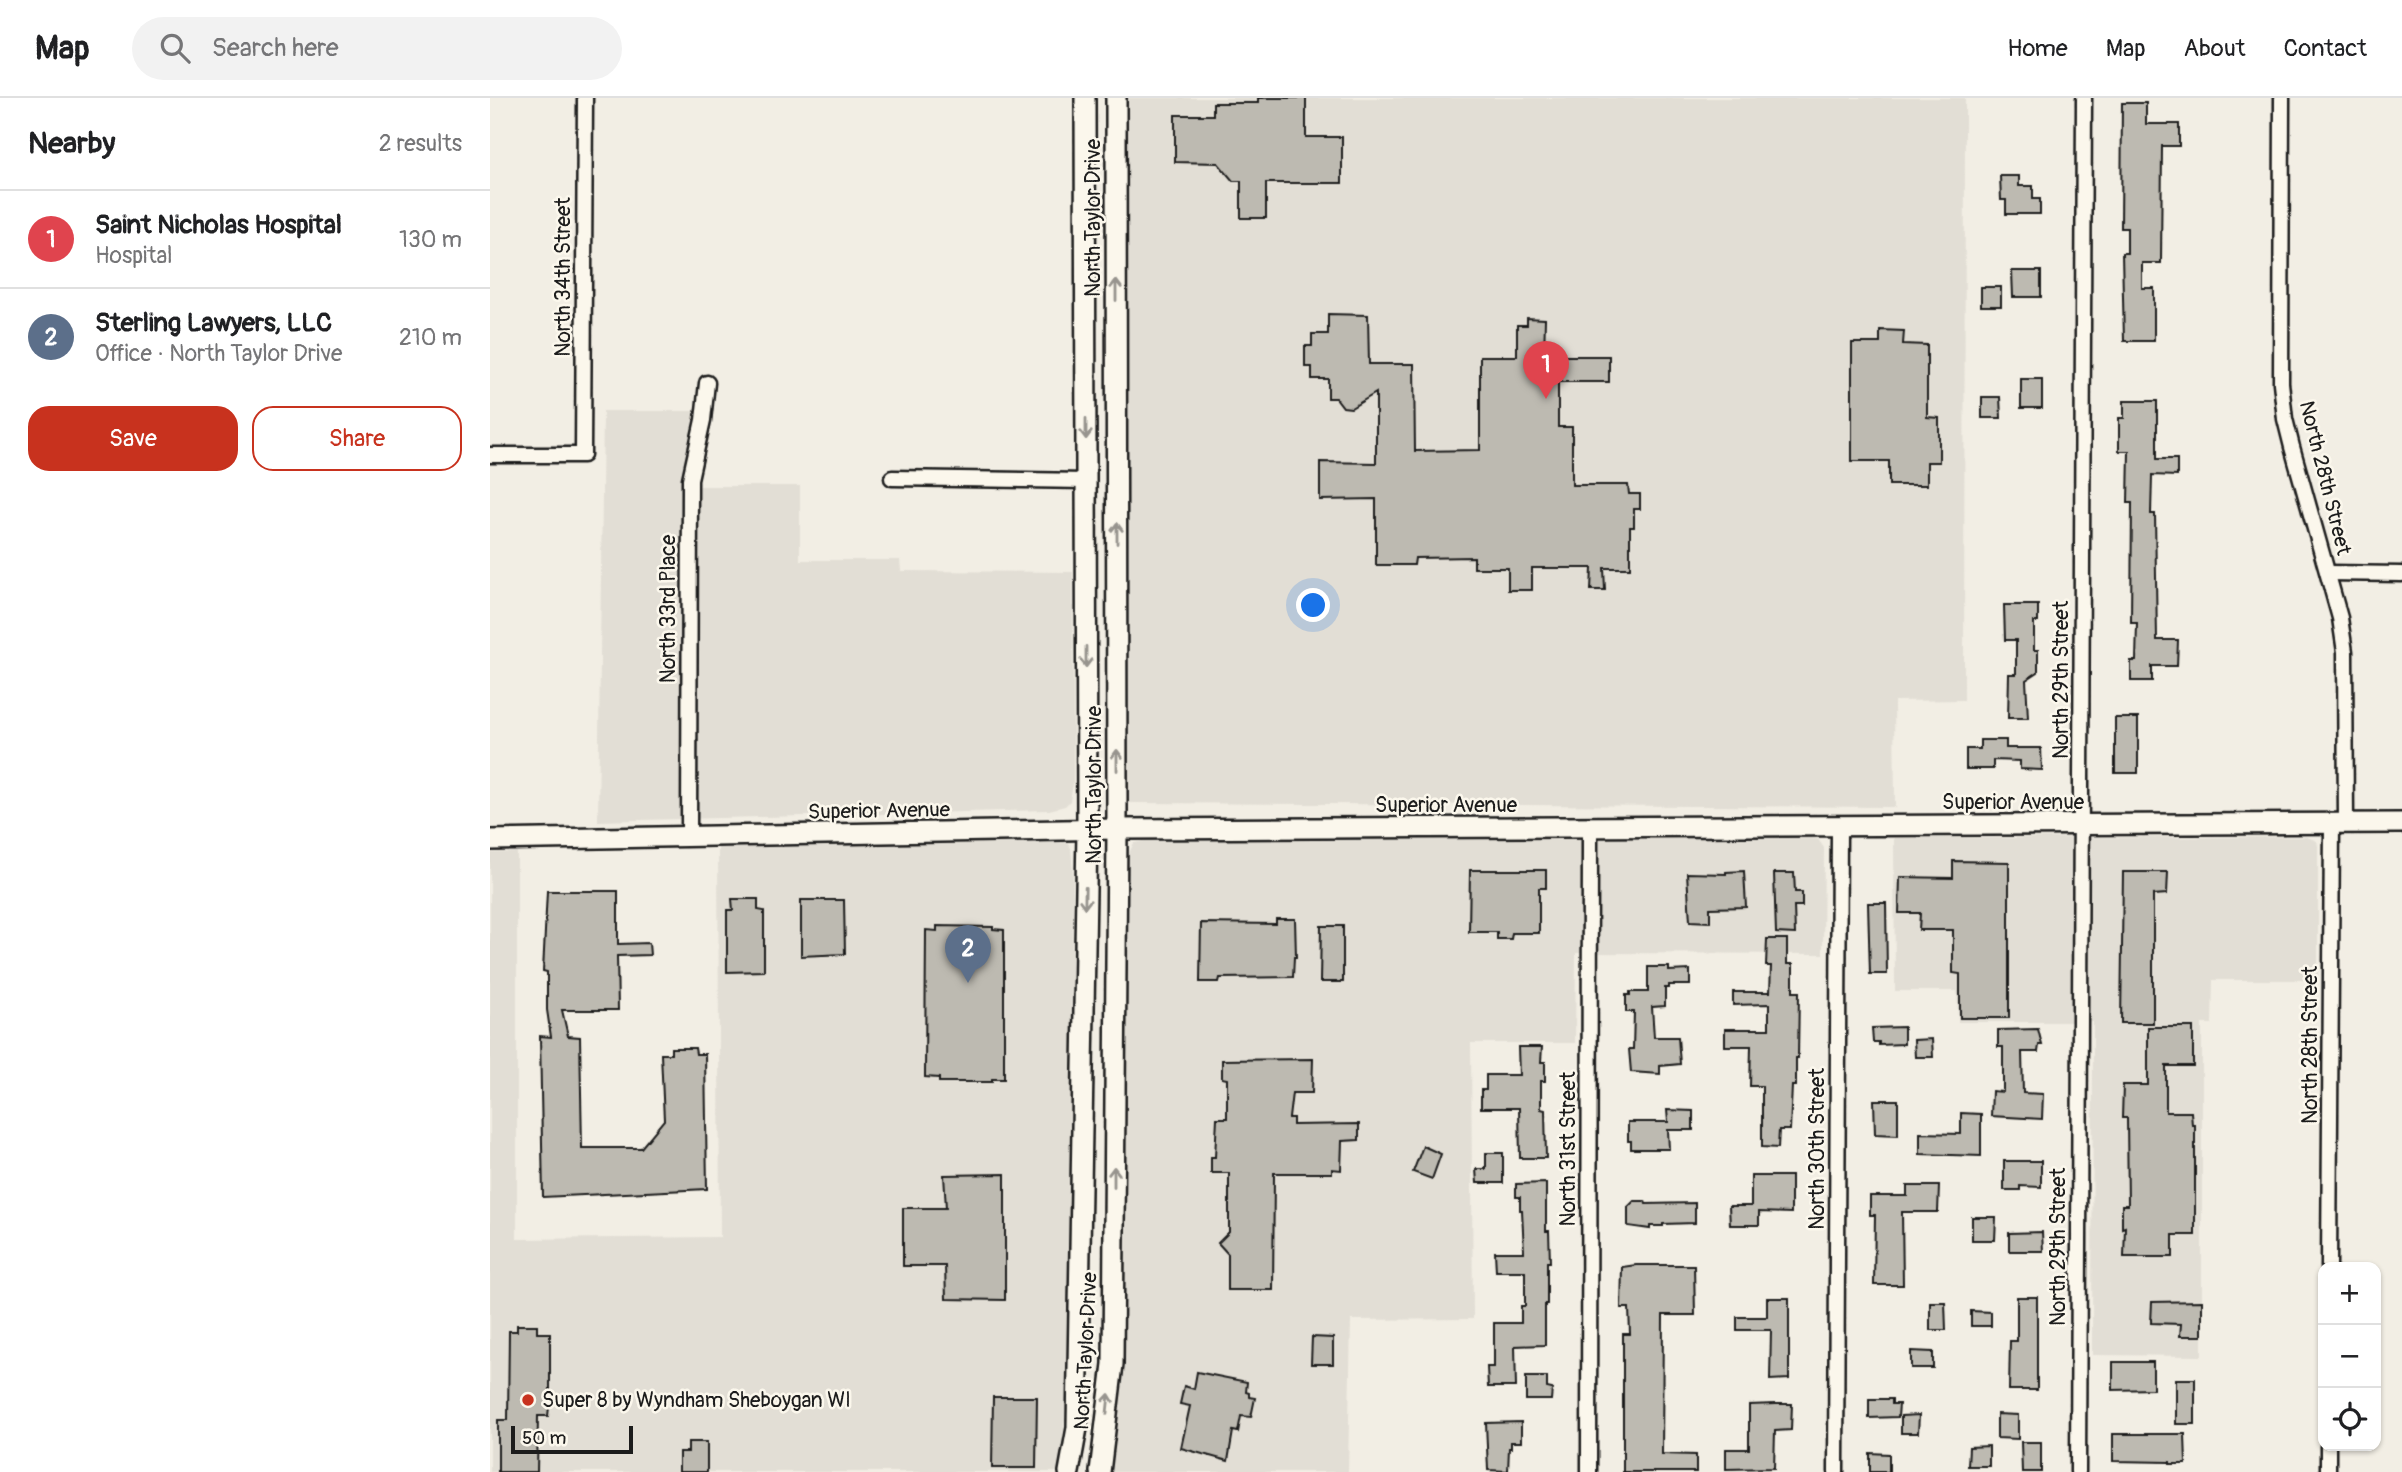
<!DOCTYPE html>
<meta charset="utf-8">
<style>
body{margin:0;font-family:Pangolin,sans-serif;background:#f2f2f2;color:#202124}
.controls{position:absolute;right:21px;bottom:21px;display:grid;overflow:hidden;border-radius:14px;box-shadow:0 2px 5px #0004}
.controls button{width:63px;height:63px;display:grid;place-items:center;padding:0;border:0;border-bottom:2px solid #e0e0e0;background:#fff;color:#202124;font:35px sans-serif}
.scale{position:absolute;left:21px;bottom:18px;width:122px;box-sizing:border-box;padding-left:7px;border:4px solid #1c1c1c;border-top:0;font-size:19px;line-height:24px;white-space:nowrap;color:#1c1c1c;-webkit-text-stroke:5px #fbf7ec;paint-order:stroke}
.you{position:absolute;left:824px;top:508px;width:24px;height:24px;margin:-18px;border:5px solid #fff;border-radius:50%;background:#1a73e8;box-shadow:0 0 0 10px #1a73e833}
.badge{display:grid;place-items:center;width:46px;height:46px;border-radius:50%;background:#c8321e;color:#fff;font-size:23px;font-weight:700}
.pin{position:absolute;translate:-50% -58px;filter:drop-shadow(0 2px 4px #0008)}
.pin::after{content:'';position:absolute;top:37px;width:24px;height:21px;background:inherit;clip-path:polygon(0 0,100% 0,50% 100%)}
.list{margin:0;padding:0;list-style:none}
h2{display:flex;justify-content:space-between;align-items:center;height:91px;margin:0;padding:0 28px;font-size:30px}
h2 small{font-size:23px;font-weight:400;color:#757577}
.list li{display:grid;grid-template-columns:46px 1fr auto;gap:21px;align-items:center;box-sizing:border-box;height:98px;padding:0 28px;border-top:2px solid #e0e0e0}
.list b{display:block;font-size:26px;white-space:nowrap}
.list p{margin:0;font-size:23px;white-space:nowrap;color:#757577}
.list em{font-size:23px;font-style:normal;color:#757577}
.actions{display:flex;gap:14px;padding:21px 28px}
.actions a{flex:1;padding:16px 0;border:2px solid #c8321e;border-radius:21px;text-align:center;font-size:24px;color:#c8321e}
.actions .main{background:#c8321e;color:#fff}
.icon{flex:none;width:38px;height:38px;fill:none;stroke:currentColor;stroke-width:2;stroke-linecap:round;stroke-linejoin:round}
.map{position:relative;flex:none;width:1912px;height:1374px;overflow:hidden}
header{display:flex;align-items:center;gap:42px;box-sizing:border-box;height:98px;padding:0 35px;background:#fff;border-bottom:2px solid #e0e0e0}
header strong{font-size:33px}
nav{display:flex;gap:38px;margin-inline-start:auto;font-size:24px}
.search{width:490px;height:63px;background:#f2f2f2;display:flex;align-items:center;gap:18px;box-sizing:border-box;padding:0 24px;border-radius:38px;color:#757577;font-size:26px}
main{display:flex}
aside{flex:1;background:#fff}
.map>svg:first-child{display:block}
.built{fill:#e2ded5}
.building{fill:#bdbab1;stroke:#1c1c1c;stroke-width:2}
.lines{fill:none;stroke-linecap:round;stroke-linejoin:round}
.street-casing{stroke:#1c1c1c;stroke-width:19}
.secondary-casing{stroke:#1c1c1c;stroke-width:24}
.street{stroke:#fbf7ec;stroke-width:14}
.secondary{stroke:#fbf7ec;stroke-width:19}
.oneway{stroke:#97948e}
.poi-dot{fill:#c8321e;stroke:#fbf7ec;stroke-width:2.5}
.labels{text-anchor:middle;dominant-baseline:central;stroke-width:5;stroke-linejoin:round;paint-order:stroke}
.street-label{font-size:21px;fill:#1c1c1c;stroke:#fbf7ec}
.poi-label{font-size:21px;fill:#1c1c1c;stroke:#fbf7ec;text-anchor:start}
</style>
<header>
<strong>Map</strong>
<div class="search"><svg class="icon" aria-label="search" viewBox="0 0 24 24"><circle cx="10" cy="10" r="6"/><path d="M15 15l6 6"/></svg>Search here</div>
<nav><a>Home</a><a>Map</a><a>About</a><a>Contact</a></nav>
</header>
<main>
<aside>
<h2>Nearby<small>2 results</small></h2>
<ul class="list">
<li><span class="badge" style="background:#e0444e">1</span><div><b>Saint Nicholas Hospital</b><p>Hospital</p></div><em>130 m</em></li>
<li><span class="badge" style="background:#5c6f8a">2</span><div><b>Sterling Lawyers, LLC</b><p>Office · North Taylor Drive</p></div><em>210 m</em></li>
</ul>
<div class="actions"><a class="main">Save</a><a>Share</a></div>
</aside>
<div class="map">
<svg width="1912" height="1374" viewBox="0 0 1912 1374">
<rect width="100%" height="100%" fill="#f2eee4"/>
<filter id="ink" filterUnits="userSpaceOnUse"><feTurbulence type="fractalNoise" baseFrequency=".0143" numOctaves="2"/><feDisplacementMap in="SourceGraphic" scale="14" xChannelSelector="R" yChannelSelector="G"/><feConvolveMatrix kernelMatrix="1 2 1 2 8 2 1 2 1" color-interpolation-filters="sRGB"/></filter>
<g filter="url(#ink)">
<g class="built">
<polygon points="637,0 1475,0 1474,602 1404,603 1405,709 638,705"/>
<polygon points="113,313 206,313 191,388 310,388 310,462 410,462 411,473 583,474 583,686 580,703 575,708 559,712 108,723"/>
<polygon points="1316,739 1328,741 1334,750 1333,856 1086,855 1085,945 981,945 983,1221 861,1222 858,1374 622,1374 633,1269 636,761 644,745 658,742"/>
<polygon points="1817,739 1827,743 1828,748 1828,882 1723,882 1722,926 1712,926 1712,1258 1602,1257 1603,924 1468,924 1467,893 1405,893 1404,740"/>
<polygon points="567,741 578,745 581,750 583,775 581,1228 580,1286 568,1374 0,1374 0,755 27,754 27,1141 230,1139 228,749"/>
</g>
<g class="building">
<polygon points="768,0 816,0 816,39 852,39 852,85 776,85 776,120 751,120 751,83 743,83 728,65 685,64 685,17 723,17 723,5 768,5"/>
<polygon points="1632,5 1656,5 1656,26 1689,26 1689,48 1672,48 1671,165 1652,165 1652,190 1664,190 1664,243 1634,243 1632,155 1637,155 1637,130 1631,130"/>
<polygon points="1510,78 1529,78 1529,88 1543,88 1543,101 1550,101 1550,116 1516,116 1516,102 1511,102"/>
<polygon points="1522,173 1551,173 1551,199 1523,199"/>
<rect x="1491" y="189" width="20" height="19"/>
<polygon points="838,216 878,217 879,266 924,266 925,353 990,352 990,258 1027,258 1027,227 1037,227 1037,220 1055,221 1054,258 1119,258 1119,284 1068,284 1068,329 1082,329 1082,387 1138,387 1139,396 1150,396 1150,411 1144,411 1144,429 1140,429 1140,470 1114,470 1115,492 1101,492 1102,470 1042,470 1042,492 1018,492 1018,470 984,470 984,459 925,460 924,467 886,467 886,401 830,402 830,364 886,365 886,295 861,310 853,309 846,300 838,300 838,281 822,281 822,269 815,269 815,248 822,248 822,236 838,236"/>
<polygon points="1390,232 1414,233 1413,246 1437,247 1437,319 1449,320 1449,364 1437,364 1437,387 1399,387 1399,363 1362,363 1362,245 1390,245"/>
<rect x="1531" y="281" width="21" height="29"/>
<polygon points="1492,299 1510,299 1511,320 1492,320"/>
<polygon points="1634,303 1667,303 1667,361 1687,361 1687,378 1662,377 1661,416 1665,416 1667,542 1688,542 1687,568 1662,568 1662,583 1641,583 1641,563 1646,563 1647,525 1641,525 1642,405 1638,405 1639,353 1629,353 1629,320 1634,320"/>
<polygon points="1514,507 1548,507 1548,524 1544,524 1544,552 1548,552 1548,574 1536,582 1538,620 1518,620 1519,576 1526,576 1526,542 1515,542"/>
<rect x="1625" y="620" width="23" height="55"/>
<polygon points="1490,642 1516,642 1516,650 1551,650 1552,672 1530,671 1530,663 1503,662 1503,671 1476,671 1476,651 1490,651"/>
<polygon points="1463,763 1519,764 1519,920 1470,920 1470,876 1463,875 1463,832 1429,832 1430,815 1409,815 1410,779 1463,780"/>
<polygon points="980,772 1056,772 1056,790 1049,790 1049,835 1022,835 1021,841 1007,841 1007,834 979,834"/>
<polygon points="1254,773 1256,809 1220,810 1220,824 1200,823 1197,775 1236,776 1236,774"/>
<polygon points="1633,774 1678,774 1677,796 1663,797 1663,925 1631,925"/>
<polygon points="1284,775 1304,775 1305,794 1312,794 1312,808 1304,808 1305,836 1286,835"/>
<polygon points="57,793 128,793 128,846 159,845 160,857 127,858 128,912 72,912 78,938 90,939 92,1050 151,1050 174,1022 171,956 181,956 181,950 205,950 206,956 215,956 217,1091 53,1099 50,938 61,939 57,912 57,874 53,873"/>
<polygon points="242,801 268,801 268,812 274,813 274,873 237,874 237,812 243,812"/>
<polygon points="311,802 354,802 355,856 311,858"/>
<polygon points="1378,805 1396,805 1397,876 1380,876"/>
<polygon points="786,821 805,821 806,859 804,859 803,879 730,880 729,884 710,884 711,825 786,826"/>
<polygon points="447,828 503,829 503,831 514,832 514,981 502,981 502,984 449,984 449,980 435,979 436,832 447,833"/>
<polygon points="831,828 853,828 853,884 830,884"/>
<polygon points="1277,841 1297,841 1297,866 1303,866 1303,894 1309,894 1308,960 1306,960 1306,988 1302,988 1300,1032 1289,1032 1288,1050 1272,1049 1272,988 1260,988 1261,948 1235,948 1235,931 1279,931 1279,906 1243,907 1243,894 1280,894 1281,868 1276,868"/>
<polygon points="1158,869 1179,869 1179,873 1200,872 1200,887 1179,887 1179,890 1175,890 1175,908 1162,909 1164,939 1188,939 1190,966 1170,968 1170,976 1141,974 1139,951 1143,951 1144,914 1136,914 1136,897 1140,897 1140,894 1158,894"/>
<polygon points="1414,929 1414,946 1389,947 1389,944 1383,944 1382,930"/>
<polygon points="1658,929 1703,929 1703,968 1676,968 1676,1014 1701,1014 1702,1027 1705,1027 1705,1137 1683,1137 1683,1159 1634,1159 1635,1129 1632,1130 1632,1107 1638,1107 1637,1020 1632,1020 1633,987 1658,987"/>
<polygon points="1548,931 1552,947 1549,947 1548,954 1532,954 1533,995 1553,996 1552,1021 1501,1018 1502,993 1513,994 1513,949 1508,949 1508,932"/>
<polygon points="1442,941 1443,959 1425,959 1424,942"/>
<polygon points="1028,949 1052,949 1051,964 1055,964 1055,983 1051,983 1051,1011 1055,1012 1056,1060 1030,1060 1029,1010 991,1010 991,992 996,992 996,977 1029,977"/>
<polygon points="823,961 822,995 802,995 799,1020 803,1020 803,1027 869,1026 869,1042 852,1043 851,1072 842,1071 842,1075 784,1075 783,1192 738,1192 738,1156 728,1145 739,1134 739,1075 721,1075 721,1059 725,1059 727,1020 737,1020 737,981 732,980 732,962"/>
<polygon points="1384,1002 1408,1002 1408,1037 1385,1036"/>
<polygon points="1177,1012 1203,1013 1203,1032 1178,1032 1179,1051 1141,1051 1141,1043 1138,1043 1138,1024 1178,1024"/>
<polygon points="1471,1015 1491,1016 1491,1058 1430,1056 1430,1035 1471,1036"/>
<polygon points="933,1048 951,1056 942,1081 923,1074"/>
<polygon points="996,1055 1013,1055 1013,1085 987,1085 986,1071 996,1071"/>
<polygon points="1514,1063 1551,1063 1551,1089 1530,1088 1530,1092 1514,1092"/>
<polygon points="515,1076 515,1202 456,1201 455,1168 413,1168 413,1110 456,1110 454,1077"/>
<polygon points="1261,1078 1301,1078 1301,1115 1269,1114 1269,1127 1240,1127 1239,1108 1261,1108"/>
<polygon points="1056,1085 1056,1133 1059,1133 1060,1164 1057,1164 1057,1206 1055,1206 1055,1247 1025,1248 1026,1289 998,1289 997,1269 1004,1269 1004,1225 1031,1225 1031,1208 1035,1208 1035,1173 1006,1173 1005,1154 1034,1154 1032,1112 1030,1112 1030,1099 1026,1099 1026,1086"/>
<polygon points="1417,1088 1449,1088 1448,1114 1412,1114 1413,1187 1384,1187 1385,1117 1380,1117 1380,1098 1417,1098"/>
<polygon points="1144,1103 1155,1103 1156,1106 1205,1105 1205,1125 1173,1126 1173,1128 1160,1128 1160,1131 1138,1128 1138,1109"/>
<polygon points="1482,1119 1506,1119 1505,1142 1482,1142"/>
<polygon points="1552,1134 1553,1153 1519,1153 1519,1135"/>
<polygon points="1146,1167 1204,1167 1205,1217 1173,1217 1172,1356 1206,1357 1206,1374 1133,1374 1133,1236 1140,1236 1139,1210 1131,1210 1132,1169"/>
<polygon points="1527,1199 1547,1199 1547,1292 1519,1292 1520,1243 1527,1243"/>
<polygon points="1277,1200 1299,1200 1299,1281 1280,1282 1281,1232 1247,1232 1247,1219 1277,1219"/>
<polygon points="1712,1203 1712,1238 1690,1238 1691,1226 1661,1225 1662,1204"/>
<polygon points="1440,1204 1455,1204 1456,1232 1440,1232"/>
<polygon points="1481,1213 1501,1214 1501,1228 1481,1228"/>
<polygon points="27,1227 47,1227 47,1235 60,1235 60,1300 58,1318 48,1318 47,1374 8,1374 8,1322 18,1322 19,1233 27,1233"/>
<polygon points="822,1239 843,1240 843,1266 821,1266"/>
<polygon points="1421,1253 1443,1254 1443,1270 1421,1270"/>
<polygon points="1623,1264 1663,1264 1663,1291 1623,1292"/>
<polygon points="707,1274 757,1284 756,1294 759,1295 759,1299 765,1300 761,1319 751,1318 748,1334 743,1333 738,1363 691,1350 700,1308 690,1306 694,1288 704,1291"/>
<polygon points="1036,1279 1057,1279 1057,1290 1062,1291 1061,1302 1036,1302"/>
<rect x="1686" y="1281" width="19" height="45"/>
<polygon points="503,1299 547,1299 546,1370 502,1370"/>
<polygon points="1379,1301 1402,1301 1402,1306 1409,1306 1408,1319 1379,1320"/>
<polygon points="1286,1306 1302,1306 1301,1332 1285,1333 1284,1370 1236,1371 1236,1351 1259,1351 1259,1307"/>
<polygon points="1507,1316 1528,1317 1528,1341 1507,1340"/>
<polygon points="1429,1317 1428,1335 1411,1335 1411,1318"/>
<polygon points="1031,1324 1031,1344 1021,1344 1021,1350 1019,1350 1018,1373 998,1372 996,1325"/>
<polygon points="1623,1336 1695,1336 1696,1366 1680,1366 1680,1364 1623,1363"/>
<polygon points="198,1344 217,1344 217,1374 189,1374 189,1354 198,1354"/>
<polygon points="1531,1344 1551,1344 1551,1374 1532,1374"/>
<polygon points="1499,1348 1499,1368 1478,1368 1479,1349"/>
<polygon points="1380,1355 1399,1356 1399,1374 1380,1374"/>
</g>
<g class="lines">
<defs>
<g id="street">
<polyline points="1792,0 1791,285 1795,321 1802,349 1850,520 1855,554 1856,725"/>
<polyline points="0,357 93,357 95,0"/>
<polyline points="402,380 596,383"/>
<polyline points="1838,475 1912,476"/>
<polyline points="199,739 200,381 213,322 217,285"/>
<polyline points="1839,1169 1842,725"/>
<polyline points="1099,1374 1100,729"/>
<polyline points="1346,1374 1349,728"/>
<polyline points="1588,1374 1594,0"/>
<polyline points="1838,1374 1838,1348"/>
</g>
<g id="secondary">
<polyline points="0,742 627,731 1912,725"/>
<polyline points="579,1374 587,1330 597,732 595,0"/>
<polyline points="610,1374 623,1266 627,731 626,0"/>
</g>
</defs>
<use href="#street" class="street-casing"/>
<use href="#secondary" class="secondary-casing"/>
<use href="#street" class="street"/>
<use href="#secondary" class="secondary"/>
</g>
<defs><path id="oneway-shaft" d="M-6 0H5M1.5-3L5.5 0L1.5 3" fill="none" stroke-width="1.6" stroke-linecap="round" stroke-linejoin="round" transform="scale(1.75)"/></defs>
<g class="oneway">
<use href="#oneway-shaft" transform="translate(626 192) rotate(-90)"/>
<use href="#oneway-shaft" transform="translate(596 331) rotate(90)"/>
<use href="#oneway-shaft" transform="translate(627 435) rotate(-90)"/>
<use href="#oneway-shaft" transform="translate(596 559) rotate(90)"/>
<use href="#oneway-shaft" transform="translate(627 662) rotate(-90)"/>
<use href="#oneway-shaft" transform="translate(595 800) rotate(91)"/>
<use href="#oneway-shaft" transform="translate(624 1079) rotate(-90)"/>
<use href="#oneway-shaft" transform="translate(618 1306) rotate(-84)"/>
</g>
</g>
<circle class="poi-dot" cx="38" cy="1302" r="7"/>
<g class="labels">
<g class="street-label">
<text transform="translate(603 120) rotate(-90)">North Taylor Drive</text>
<text transform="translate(73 179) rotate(-90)">North 34th Street</text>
<text transform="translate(1835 380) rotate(76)">North 28th Street</text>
<text transform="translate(178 511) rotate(-90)">North 33rd Place</text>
<text transform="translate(1571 582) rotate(-90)">North 29th Street</text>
<text transform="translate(604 687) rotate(-90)">North Taylor Drive</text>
<text x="1523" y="704">Superior Avenue</text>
<text x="956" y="707">Superior Avenue</text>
<text transform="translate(389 713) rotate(-1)">Superior Avenue</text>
<text transform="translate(1820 947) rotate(-90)">North 28th Street</text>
<text transform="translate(1078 1051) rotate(-90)">North 31st Street</text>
<text transform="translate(1327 1051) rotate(-90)">North 30th Street</text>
<text transform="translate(1568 1149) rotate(-90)">North 29th Street</text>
<text transform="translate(596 1253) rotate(-87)">North Taylor Drive</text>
</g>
<g class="poi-label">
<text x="52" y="1302">Super 8 by Wyndham Sheboygan WI</text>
</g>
</g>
</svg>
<div class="controls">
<button>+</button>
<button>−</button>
<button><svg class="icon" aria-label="locate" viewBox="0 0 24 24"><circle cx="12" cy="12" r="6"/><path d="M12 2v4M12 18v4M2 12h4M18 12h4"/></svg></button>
</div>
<div class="scale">50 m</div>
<div class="you"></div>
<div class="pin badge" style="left:1056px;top:301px;background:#e0444e">1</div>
<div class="pin badge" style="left:478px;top:885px;background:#5c6f8a">2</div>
</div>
</main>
